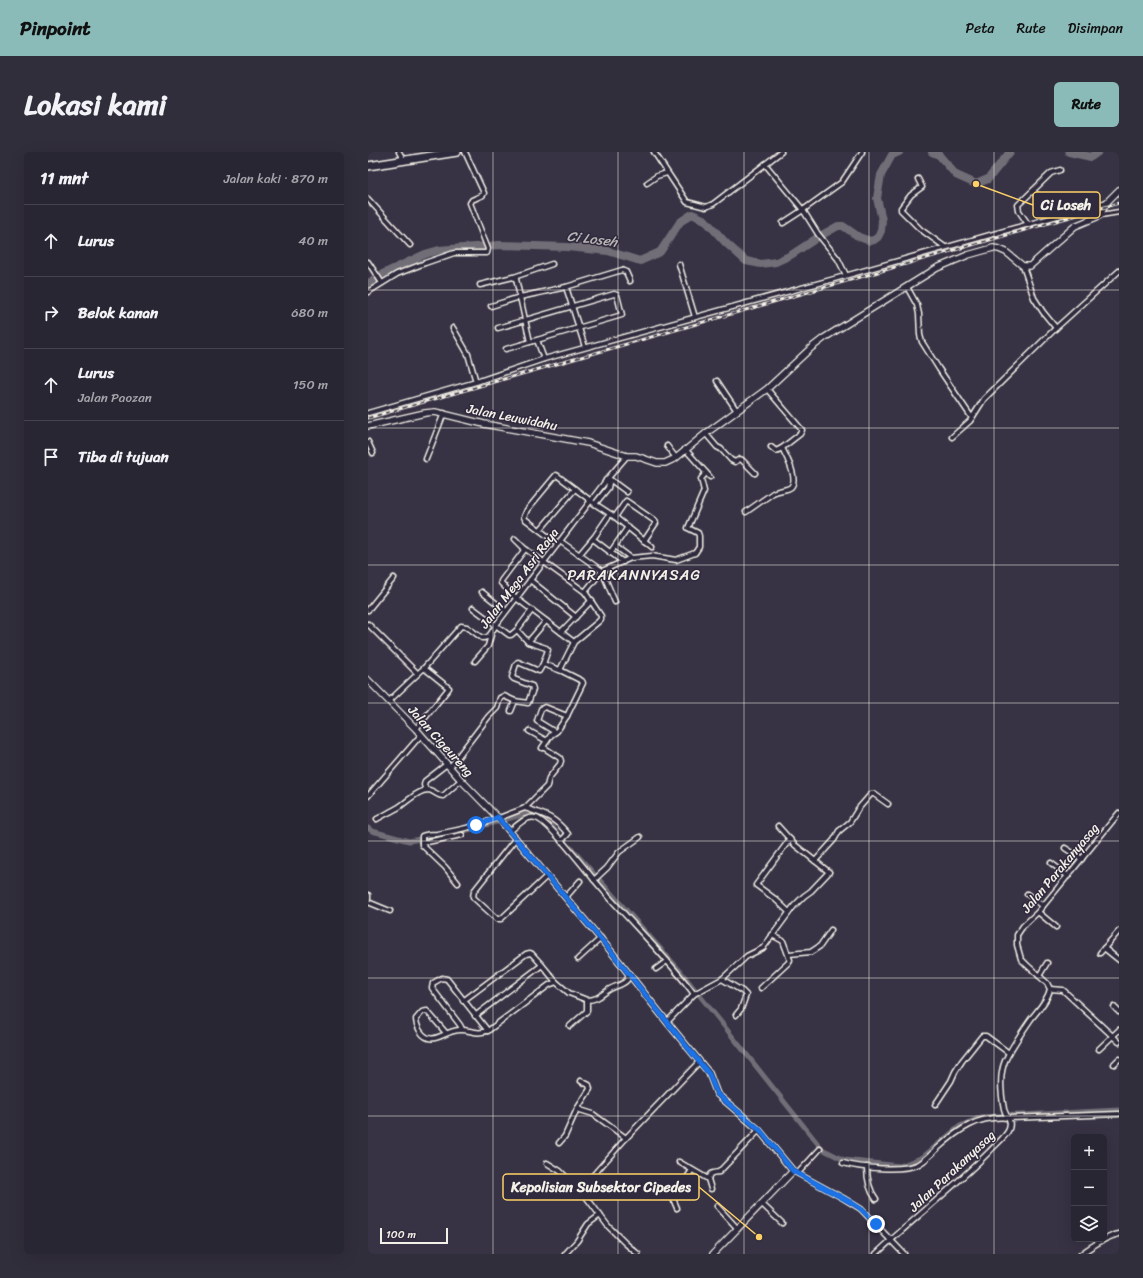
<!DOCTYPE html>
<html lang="id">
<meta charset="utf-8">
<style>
body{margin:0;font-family:Sriracha,sans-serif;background:#312e3b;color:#f1f3f6}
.controls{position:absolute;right:12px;bottom:12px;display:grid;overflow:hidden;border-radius:6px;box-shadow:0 4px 16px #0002}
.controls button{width:36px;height:36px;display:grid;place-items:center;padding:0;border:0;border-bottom:1px solid #45434e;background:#292633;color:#f1f3f6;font:20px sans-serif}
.scale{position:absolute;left:12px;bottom:10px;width:68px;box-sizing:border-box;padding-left:4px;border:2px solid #f4f1e8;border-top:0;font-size:11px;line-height:14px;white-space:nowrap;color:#f4f1e8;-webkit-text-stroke:3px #2f2a3d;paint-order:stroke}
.stop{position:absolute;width:12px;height:12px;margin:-9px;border:3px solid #1a73e8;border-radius:50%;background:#fff}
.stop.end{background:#1a73e8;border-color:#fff;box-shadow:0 1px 4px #0008}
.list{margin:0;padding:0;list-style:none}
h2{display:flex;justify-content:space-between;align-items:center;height:52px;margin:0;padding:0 16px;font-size:17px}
h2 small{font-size:13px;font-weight:400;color:#a5a5ac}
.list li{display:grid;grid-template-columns:26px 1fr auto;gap:12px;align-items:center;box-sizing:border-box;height:72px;padding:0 16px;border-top:1px solid #45434e}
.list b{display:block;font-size:15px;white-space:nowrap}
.list p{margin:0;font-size:13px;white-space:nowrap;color:#a5a5ac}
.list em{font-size:13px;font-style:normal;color:#a5a5ac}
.icon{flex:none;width:22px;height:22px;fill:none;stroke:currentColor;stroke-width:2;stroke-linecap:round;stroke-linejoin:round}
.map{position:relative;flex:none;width:751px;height:1102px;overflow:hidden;border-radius:6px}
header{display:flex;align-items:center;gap:24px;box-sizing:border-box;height:56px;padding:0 20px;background:#8bbbb9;color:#111}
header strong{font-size:19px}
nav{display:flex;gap:22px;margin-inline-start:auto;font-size:14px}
.intro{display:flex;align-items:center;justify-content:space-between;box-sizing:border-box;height:96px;padding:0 24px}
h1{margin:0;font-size:28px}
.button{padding:10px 18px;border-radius:6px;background:#8bbbb9;color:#111;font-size:14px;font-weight:700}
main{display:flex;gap:24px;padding:0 24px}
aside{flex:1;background:#292633;border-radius:6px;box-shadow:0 4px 16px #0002}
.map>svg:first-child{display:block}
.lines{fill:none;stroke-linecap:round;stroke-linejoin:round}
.canal{stroke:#726e77;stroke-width:5}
.river{stroke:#726e77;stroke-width:8}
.street-casing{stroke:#f4f1e8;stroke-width:7}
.secondary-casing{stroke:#f4f1e8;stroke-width:8}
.highway-casing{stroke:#f4f1e8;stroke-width:10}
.street{stroke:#2f2a3d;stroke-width:4}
.secondary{stroke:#2f2a3d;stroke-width:5.5}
.highway{stroke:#2f2a3d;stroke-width:7}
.rail-casing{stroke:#f4f1e8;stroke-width:3}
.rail{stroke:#2f2a3d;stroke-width:1.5;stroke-dasharray:4.5;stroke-linecap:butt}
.route{stroke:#1a73e8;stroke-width:5}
.grid{fill:none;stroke:#f4f1e8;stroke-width:1;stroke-opacity:0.55}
.labels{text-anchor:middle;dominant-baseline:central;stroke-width:3;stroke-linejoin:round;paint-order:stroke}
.street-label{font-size:13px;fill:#f4f1e8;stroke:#2f2a3d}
.water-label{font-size:14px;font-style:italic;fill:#bab6b5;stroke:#2f2a3d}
.quarter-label{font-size:15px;letter-spacing:1px;fill:#f4f1e8;stroke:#2f2a3d}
.leader{fill:none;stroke:#ffd166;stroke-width:1.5}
.callout-dot{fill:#ffd166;stroke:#2f2a3d;stroke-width:1.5}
.callout{fill:#2f2a3d;stroke:#ffd166;stroke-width:1.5}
.callout-label{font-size:14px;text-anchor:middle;font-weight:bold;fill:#f4f1e8}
</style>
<header>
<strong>Pinpoint</strong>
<nav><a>Peta</a><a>Rute</a><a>Disimpan</a></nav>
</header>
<div class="intro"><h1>Lokasi kami</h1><a class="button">Rute</a></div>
<main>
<aside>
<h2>11 mnt<small>Jalan kaki · 870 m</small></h2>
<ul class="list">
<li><svg class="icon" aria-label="ahead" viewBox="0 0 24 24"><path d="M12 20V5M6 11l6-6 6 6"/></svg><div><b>Lurus</b></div><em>40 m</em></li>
<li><svg class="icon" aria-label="right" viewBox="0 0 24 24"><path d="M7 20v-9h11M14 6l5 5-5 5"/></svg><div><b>Belok kanan</b></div><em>680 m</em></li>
<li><svg class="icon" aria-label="ahead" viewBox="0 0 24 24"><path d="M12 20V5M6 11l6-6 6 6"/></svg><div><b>Lurus</b><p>Jalan Paozan</p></div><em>150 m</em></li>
<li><svg class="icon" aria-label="arrive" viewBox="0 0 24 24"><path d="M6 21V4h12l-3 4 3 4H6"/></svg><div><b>Tiba di tujuan</b></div></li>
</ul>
</aside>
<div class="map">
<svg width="751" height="1102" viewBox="0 0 751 1102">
<rect width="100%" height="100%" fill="#373244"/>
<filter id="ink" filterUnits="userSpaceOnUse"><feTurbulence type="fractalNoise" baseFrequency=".025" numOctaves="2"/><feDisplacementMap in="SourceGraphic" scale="8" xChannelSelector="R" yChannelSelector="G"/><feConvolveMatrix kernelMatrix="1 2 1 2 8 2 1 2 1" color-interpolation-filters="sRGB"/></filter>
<g filter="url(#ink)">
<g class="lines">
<g class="canal">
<polyline points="0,676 4,679 41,689 96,679 165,660 182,673 188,680"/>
<polyline points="203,696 313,820 454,997 476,1008 532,1014 555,1005 592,974 613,965 751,958"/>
</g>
<g class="river">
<polyline points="564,0 571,3 588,23 608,32 620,27 642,0"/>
<polyline points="701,0 723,5 730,0"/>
<polyline points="10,124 57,102 71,98 131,93 199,95 240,99 272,109 292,100 312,70 324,62 337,68 358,91 378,109 393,112 408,110 423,103 452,84 470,74 475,74 491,85 502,89 506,88 510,85 513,79 514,68 509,46 513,23 524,3 531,0"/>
<polyline points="0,132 9,125"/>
</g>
<defs>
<g id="street">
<polyline points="31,0 36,9"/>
<polyline points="286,0 319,50 338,55 345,52 413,0"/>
<polyline points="397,12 435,58 474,30 494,0"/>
<polyline points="550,27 554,35 543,43 533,56 533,58 552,77 577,95"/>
<polyline points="279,31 289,24 299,21"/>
<polyline points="665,39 690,64"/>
<polyline points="0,47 42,93"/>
<polyline points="733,63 751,60"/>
<polyline points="415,71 435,58 450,82 470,107 478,123"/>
<polyline points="660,72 651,59 650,53 683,21 692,18"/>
<polyline points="0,110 14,131"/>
<polyline points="311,112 327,165"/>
<polyline points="655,114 666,146 675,160 688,176"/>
<polyline points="146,125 184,112"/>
<polyline points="112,133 145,125 148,127 152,145 198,135 254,118 258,120 262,129"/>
<polyline points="198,135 217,195"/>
<polyline points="539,135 549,153 551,162 552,183 554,190 571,217 604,266"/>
<polyline points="0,140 29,122 57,111 86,101 119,101 120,97 102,51 104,48 115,43 116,41 97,0"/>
<polyline points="123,154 152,145 162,190"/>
<polyline points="85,176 100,202 108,230 176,207 466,127 739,50"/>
<polyline points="130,176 246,142 249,143 254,163 169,188"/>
<polyline points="138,197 169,188 176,207"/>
<polyline points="349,229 369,259"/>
<polyline points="0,261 108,230"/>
<polyline points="338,282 349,295 353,297 363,308 367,310 372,307 374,308 387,321"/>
<polyline points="584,285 602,269 616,247 688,176 751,119"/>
<polyline points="0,290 5,301"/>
<polyline points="299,294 308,306"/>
<polyline points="403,295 408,299 414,296"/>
<polyline points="317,297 342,325"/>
<polyline points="58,307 76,261"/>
<polyline points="240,326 259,340"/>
<polyline points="227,352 240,336 241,331 238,328"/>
<path d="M378 360 405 341C410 338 420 338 423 335 431 327 418 304 414 296L432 282 434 278 399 237"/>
<polyline points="247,365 284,395"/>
<polyline points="172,378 207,337"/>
<polyline points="147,387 157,397"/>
<polyline points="225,387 255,410"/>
<polyline points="192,389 234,419 247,450"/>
<polyline points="190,392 157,367 156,365 159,358 188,323 190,324 227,352 247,365 258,349 287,369 288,371 276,389"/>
<polyline points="247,394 263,406"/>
<polyline points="242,401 260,375"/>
<polyline points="211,403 227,384 242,362"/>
<polyline points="162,428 208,465"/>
<polyline points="114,440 138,459"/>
<polyline points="217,440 234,419 263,406 284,404 308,408 327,401 331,395 331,384 330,381 320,376 336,339 333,327 338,321"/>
<polyline points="105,456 141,483 143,483 149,478 164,458"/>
<polyline points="0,458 26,426"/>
<polyline points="0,472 49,521"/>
<polyline points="149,478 160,490 178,469"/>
<polyline points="193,480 224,448"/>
<polyline points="107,509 120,494 123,483"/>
<polyline points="192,518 206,490 230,470 233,467 233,464 217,440 159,398 157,397 133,429 133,431 148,446 206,490"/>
<path d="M21 549 56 516 93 474 99 475 114 486C122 487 124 479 128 473L240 326 259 304"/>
<polyline points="143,559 147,549 160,551 165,537 164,534 146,527 144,525 148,512 150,510 171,519 175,512 180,498 178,496 160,490"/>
<polyline points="48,577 81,536 56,516"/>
<polyline points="161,579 179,589"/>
<polyline points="187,580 169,569 173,557 177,555 199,564"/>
<polyline points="174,596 183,583 189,579 199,564 215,531 214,529 194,519 175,512"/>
<polyline points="82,615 121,564 129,556 132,546 136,544 147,549"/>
<polyline points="58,638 56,633 57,629 79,612"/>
<polyline points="0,644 53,583"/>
<path d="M157 656C178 663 186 665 200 682L193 689"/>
<polyline points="131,666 157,656 179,634 181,626 192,612 193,609 192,606 175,595"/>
<path d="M9 667C16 663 24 659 31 655 40 649 50 638 61 638 66 639 70 644 75 644L93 628"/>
<path d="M142 679C149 674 158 663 168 666 183 671 221 723 234 737 264 772 299 805 326 842"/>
<polyline points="148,686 106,739 105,745 107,747 129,767 133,767 179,724"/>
<polyline points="54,691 94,683"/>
<polyline points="697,696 714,707"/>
<polyline points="447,709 466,688 471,679 482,670 490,657 503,642 506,642 520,652"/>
<polyline points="683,711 700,724"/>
<polyline points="226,728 239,716 251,700 272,685"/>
<path d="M90 731 77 715 54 693V684C59 682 64 682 69 682 86 679 115 673 130 665"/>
<polyline points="659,742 675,754"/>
<polyline points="0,743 0,747"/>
<polyline points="198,745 212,729"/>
<polyline points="0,750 22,759"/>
<polyline points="421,760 407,747 388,733 422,687"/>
<polyline points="670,760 688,775"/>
<polyline points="736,796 751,808"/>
<polyline points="732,801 751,779"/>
<polyline points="421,802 443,800 452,794 463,778"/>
<polyline points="210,807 233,786"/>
<polyline points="174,813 188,830"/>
<polyline points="288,817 299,809"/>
<polyline points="671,824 679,811"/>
<polyline points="354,827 374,839 378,843 373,857 368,863"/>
<polyline points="393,836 420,811 422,808 415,789 404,783"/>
<polyline points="682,837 695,838 751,890"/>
<polyline points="95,849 158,802 162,801 164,802 174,813 107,864"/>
<polyline points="746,855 751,860"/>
<polyline points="299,870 326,842 354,827 379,804 395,796 426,754 436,744 443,739 461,720 427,693 410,674"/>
<path d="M202 874 219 859V848C230 848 234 842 242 837 247 834 255 833 259 828 260 826 260 824 261 822"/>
<polyline points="94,877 92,873 64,836 65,831 74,826 79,827 120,879"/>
<path d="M78 881 59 859 54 860 48 867C48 872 50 875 52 879 64 896 75 879 91 878 103 877 108 884 121 878L181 833 188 830 201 841 219 848"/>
<polyline points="731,897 751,878"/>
<polyline points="746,912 751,907"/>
<polyline points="567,953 583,929 587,920 594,909 614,884 618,884 641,901"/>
<polyline points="209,957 225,962 258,986"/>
<polyline points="191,991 197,984 209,957 222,937 221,933 213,929"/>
<polyline points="311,1010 340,1027"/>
<polyline points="179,1011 192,1019 210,1037 215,1039"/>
<path d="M475 1011C492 1016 535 1020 551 1012 558 1008 564 1002 570 996 591 977 611 963 641 966L751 962"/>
<path d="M499 1015C499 1027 501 1038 508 1047"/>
<polyline points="425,1019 475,1046 493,1057 536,1102"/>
<polyline points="430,1021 452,997"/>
<path d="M343 1037 340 1027C342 1020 344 1021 351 1020L391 978"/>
<polyline points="394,1052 414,1071"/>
<polyline points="349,1054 370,1077"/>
<polyline points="309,1056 306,1049 306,1045 324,1018"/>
<polyline points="197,1102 209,1089 220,1072 232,1063"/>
<polyline points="270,1102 257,1091 240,1074 216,1042 216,1036 220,1029 258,986 331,910"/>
<path d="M508 1102C545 1067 585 1036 621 1000 626 994 639 984 641 977 644 968 638 965 636 957 633 942 631 923 637 909 644 894 654 880 663 867 670 858 680 848 682 837L679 831 659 813 653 807 649 793V783L655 774 670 760 707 715 751 661"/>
<path d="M713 1102C724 1094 737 1085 751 1082"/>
</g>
<g id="secondary">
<polyline points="0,274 57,261 67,260 116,272 220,291 259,304 268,304 289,311 297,311 308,306 337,282 399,237 443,196 456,186 569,116 600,103 625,96 631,97 638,100 655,114 662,114 707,74 731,64 740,49 751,38"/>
<polyline points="0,528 48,577 93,628 132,668 242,798 299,870 341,921 349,942 391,978 425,1019 345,1102"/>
</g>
<polyline id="highway" points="0,14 89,0"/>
</defs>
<use href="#street" class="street-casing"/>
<use href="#secondary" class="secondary-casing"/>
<use href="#highway" class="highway-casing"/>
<use href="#street" class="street"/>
<use href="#secondary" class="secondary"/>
<use href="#highway" class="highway"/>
<defs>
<polyline id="rail" points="0,266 751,51"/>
</defs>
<use href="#rail" class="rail-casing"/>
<use href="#rail" class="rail"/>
</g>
</g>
<g class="lines" filter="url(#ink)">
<polyline class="route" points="108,673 124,668 130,665 132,668 242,798 299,870 341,922 349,942 392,978 425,1019 484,1051 493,1057 508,1072"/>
</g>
<path class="grid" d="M125 0V1102M250 0V1102M376 0V1102M501 0V1102M626 0V1102M0 138H751M0 276H751M0 413H751M0 551H751M0 689H751M0 826H751M0 964H751"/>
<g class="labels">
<g class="street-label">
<text transform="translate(144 265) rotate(11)">Jalan Leuwidahu</text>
<text transform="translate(151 426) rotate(-53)">Jalan Mega Asri Raya</text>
<text transform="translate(73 589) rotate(48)">Jalan Cigeureng</text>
<text transform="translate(692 716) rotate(-50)">Jalan Parakanyasag</text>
<text transform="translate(584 1019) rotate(-43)">Jalan Parakanyasag</text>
</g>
<g class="water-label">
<text transform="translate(224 87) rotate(7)">Ci Loseh</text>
</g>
<g class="quarter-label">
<text x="266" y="423">PARAKANNYASAG</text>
</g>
</g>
<path class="leader" d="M608 32L665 53M391 1085L331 1035"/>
<g class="callout-dot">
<circle cx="608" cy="32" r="4"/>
<circle cx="391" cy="1085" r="4"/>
</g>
<g class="callout">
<rect x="665" y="40" width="67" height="26" rx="4"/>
<rect x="135" y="1022" width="196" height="26" rx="4"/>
</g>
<g class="callout-label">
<text x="698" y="58">Ci Loseh</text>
<text x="233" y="1040">Kepolisian Subsektor Cipedes</text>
</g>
</svg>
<div class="controls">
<button>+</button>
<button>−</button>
<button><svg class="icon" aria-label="layers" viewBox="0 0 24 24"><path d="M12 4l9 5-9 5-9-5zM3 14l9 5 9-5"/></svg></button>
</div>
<div class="scale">100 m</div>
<div class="stop" style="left:108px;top:673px"></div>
<div class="stop end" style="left:508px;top:1072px"></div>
</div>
</main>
